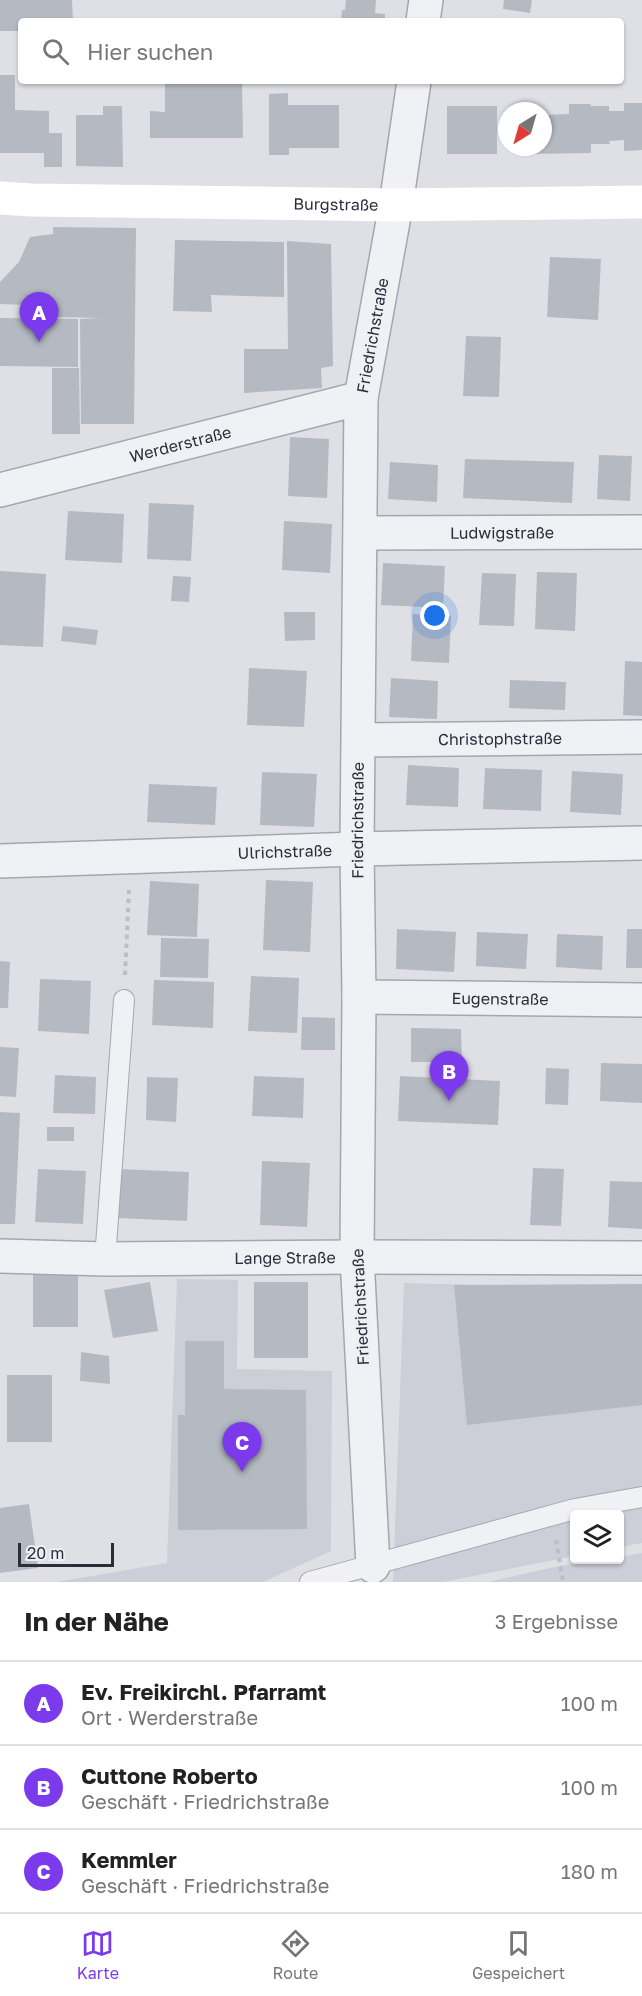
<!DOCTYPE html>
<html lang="de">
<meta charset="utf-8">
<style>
body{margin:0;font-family:"Golos Text",sans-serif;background:#f6f6f6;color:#222}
.controls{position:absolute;right:18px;bottom:18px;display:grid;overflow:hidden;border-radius:6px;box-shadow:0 2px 4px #0004}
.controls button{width:54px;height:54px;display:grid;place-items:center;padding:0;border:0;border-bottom:2px solid #e0e0e0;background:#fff;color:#222;font:30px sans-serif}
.compass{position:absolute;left:498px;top:102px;width:54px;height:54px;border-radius:50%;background:#fff;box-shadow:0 2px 4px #0004;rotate:217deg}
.scale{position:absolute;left:18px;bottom:15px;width:96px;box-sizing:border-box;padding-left:6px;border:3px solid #292e3b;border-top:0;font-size:16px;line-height:21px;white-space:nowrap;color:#292e3b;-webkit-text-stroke:4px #edeff4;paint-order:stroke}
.you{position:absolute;left:435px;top:616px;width:21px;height:21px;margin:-15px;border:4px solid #fff;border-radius:50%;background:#1a73e8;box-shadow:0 0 0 9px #1a73e833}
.badge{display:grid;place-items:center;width:39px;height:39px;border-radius:50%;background:#7c3aed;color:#fff;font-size:20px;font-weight:700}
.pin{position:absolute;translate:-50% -50px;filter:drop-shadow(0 2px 3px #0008)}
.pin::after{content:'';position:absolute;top:32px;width:21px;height:18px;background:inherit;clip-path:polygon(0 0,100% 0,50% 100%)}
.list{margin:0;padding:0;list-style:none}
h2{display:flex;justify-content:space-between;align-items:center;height:78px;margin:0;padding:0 24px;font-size:26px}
h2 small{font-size:20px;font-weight:400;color:#767676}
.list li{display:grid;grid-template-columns:39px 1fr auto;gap:18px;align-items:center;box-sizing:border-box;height:84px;padding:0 24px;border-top:2px solid #e0e0e0}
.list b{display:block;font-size:22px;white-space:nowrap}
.list p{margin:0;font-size:20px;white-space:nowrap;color:#767676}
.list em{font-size:20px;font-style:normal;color:#767676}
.icon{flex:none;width:33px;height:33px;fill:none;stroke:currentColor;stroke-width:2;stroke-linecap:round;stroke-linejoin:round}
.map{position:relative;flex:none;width:642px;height:1582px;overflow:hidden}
.search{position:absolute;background:#fff;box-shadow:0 2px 4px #0004;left:18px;right:18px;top:18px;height:66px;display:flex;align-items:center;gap:15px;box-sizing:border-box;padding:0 21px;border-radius:6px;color:#767676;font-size:22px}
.sheet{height:330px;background:#fff}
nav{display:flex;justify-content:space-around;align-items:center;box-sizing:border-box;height:84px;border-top:2px solid #e0e0e0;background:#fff;font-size:16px;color:#767676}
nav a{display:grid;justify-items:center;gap:3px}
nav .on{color:#7c3aed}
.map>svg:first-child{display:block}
.built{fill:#cccfd7}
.building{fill:#b5b9c2}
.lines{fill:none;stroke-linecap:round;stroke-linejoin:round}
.lane-casing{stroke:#a4a7af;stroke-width:22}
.street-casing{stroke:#a4a7af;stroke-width:36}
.path{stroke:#bcbec5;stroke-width:4;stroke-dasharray:4.5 4.5;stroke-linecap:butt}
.lane{stroke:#f0f1f5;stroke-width:20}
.street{stroke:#f0f1f5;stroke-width:33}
.secondary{stroke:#fff;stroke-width:33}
.labels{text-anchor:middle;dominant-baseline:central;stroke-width:4.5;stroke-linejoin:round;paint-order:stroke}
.street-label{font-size:16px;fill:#292e3b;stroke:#edeff4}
</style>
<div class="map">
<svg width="642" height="1582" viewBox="0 0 642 1582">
<rect width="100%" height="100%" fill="#dee0e6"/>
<g class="built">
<polygon points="177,1279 238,1280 237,1369 332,1371 331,1551 263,1582 57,1582 167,1563"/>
<polygon points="404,1283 642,1289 642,1543 620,1547 620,1514 574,1514 574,1556 443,1582 393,1582"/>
<polygon points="642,1553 642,1582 488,1582 559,1566 603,1560 620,1560 620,1557"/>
</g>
<g class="building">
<polygon points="0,0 72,0 73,21 21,21 21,31 0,31"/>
<polygon points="346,0 376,0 375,13 385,14 385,21 341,21 342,10 345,10"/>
<polygon points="504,0 532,0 530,13 503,9"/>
<polygon points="0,75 15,75 15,110 49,111 49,133 62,133 62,167 44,167 44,153 0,153"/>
<polygon points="242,83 243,138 150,138 150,111 165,112 165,84"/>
<polygon points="288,93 288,105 339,105 339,148 289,148 289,155 269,155 269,94"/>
<polygon points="624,103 642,103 642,150 624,151 624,140 609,141 610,144 591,144 591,153 530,154 530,147 543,147 543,115 569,114 569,104 591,104 590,106 609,106 609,111 624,111"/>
<polygon points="103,106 122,106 123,167 76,166 76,115 103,115"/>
<rect x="447" y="106" width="50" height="48"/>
<polygon points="53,227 136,228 134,424 81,424 80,319 100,318 52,317 52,288 51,306 0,304 0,282 19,262 30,237 53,234"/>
<polygon points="175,240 284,242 284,297 211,295 212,312 173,311"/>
<polygon points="287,241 331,244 333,366 321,368 322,388 244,393 244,349 288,349"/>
<polygon points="550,257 601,259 598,320 547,317"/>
<polygon points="0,318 78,319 78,367 0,366"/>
<polygon points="466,336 501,337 499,397 463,396"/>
<polygon points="52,368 79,368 80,434 52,434"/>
<polygon points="290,437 329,439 327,498 288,496"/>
<polygon points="599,455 632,456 630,501 597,499"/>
<polygon points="465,459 574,462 572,503 463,498"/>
<polygon points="390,462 438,465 437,502 388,499"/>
<polygon points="149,503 194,505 191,561 147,559"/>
<polygon points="68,511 124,514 122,563 65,560"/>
<polygon points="284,521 332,524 330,573 282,570"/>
<polygon points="383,563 445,566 443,608 381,605"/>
<polygon points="0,571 46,574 43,647 0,645"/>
<polygon points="537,572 577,573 575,631 535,629"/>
<polygon points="482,573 516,574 514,626 479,625"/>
<polygon points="173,576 191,577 189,602 171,601"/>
<polygon points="284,612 315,612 315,640 285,641"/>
<polygon points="413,614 451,616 449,663 411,661"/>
<polygon points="63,626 98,630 96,645 61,641"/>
<polygon points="625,661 642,662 642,716 623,715"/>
<polygon points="249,668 307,671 304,727 247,725"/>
<polygon points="391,678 438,681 437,719 389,717"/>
<polygon points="510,680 566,682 565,710 509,708"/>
<polygon points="408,765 459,768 458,807 406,805"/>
<polygon points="485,768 542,770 541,811 483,809"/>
<polygon points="572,771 623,774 621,815 570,812"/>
<polygon points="262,772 317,774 314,827 260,825"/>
<polygon points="149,784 217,787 215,825 147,822"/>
<polygon points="266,880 313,882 310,952 263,950"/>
<polygon points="150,881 199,884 197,937 147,935"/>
<polygon points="397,929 456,932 454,972 396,969"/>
<polygon points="627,929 642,929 642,968 626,968"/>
<polygon points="477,932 528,934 526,969 476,966"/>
<polygon points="557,934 603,936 602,970 556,967"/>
<polygon points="161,938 209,939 208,978 160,977"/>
<polygon points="0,961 10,962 8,1008 0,1008"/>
<polygon points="251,976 299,978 297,1033 248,1031"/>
<polygon points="40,979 91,981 89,1034 38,1031"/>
<polygon points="154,980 214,982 213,1028 152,1025"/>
<polygon points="302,1017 335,1018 335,1050 301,1050"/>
<polygon points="411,1028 461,1029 462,1062 411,1062"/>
<polygon points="0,1047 19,1048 16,1097 0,1096"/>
<polygon points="601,1063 642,1064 642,1103 600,1101"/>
<polygon points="546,1068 569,1069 568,1105 545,1104"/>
<polygon points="55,1075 96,1077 95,1114 53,1113"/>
<polygon points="254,1076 304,1078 303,1118 252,1116"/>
<polygon points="400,1076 500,1081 498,1125 398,1121"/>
<polygon points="147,1077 178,1078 176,1122 146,1120"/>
<polygon points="0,1112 20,1113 15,1224 0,1224"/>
<rect x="47" y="1127" width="27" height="14"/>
<polygon points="262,1161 310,1163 307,1227 260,1225"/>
<polygon points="533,1168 564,1169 561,1226 530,1225"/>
<polygon points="38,1169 86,1171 83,1224 35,1222"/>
<polygon points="120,1169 189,1172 187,1221 117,1218"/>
<polygon points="610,1181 642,1182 642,1229 608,1227"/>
<polygon points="33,1268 78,1269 78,1327 33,1327"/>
<polygon points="150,1282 158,1331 113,1338 104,1290"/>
<rect x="254" y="1282" width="54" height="76"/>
<polygon points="642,1284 642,1405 467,1425 454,1285"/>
<polygon points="185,1341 224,1341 224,1389 306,1390 307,1529 178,1530 178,1415 185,1415"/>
<polygon points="81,1352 109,1356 110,1384 80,1381"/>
<rect x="7" y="1375" width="45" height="67"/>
<polygon points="29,1504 38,1568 0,1573 0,1508"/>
</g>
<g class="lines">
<defs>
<g id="lane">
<polyline points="105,1259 124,1000"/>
<polyline points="310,1582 575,1509 642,1497"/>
</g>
<g id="street">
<polyline points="423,21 426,0"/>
<path id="s1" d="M0 490 361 398"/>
<path id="s2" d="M361 533 642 532"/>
<path id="s3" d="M359 740 642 737"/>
<path id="s4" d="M0 861 357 849 642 843"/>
<path id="s5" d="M359 997 642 1000"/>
<path id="s6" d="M0 1256 105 1259 357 1257 642 1258"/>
<path id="s7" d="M373 1566 357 1257 359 997 357 849 361 398 396 205 414 81"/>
</g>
</defs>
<use href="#lane" class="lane-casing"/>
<use href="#street" class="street-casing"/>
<g class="path">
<polyline points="125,975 129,890"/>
<polyline points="556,1540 563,1582"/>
</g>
<use href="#lane" class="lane"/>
<use href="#street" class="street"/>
<path class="secondary" id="s8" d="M0 198 31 200 396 205 642 202"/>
</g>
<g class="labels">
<g class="street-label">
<text stroke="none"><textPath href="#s8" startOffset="336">Burgstraße</textPath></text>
<text stroke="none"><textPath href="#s7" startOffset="1232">Friedrichstraße</textPath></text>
<text stroke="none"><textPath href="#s1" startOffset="186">Werderstraße</textPath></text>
<text stroke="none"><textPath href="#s2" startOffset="141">Ludwigstraße</textPath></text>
<text stroke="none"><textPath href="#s3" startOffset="141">Christophstraße</textPath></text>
<text stroke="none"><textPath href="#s7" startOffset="746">Friedrichstraße</textPath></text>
<text stroke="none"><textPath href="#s4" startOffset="285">Ulrichstraße</textPath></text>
<text stroke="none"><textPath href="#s5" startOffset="141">Eugenstraße</textPath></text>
<text stroke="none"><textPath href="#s6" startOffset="285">Lange Straße</textPath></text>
<text transform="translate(360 1307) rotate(-93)">Friedrichstraße</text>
</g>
</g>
</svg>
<div class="controls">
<button><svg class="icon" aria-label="layers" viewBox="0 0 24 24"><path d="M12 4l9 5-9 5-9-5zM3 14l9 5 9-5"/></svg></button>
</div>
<svg class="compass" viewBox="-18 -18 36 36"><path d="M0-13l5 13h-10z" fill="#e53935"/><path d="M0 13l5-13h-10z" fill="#767676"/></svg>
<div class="scale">20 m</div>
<div class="you"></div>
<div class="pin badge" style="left:39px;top:342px">A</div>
<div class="pin badge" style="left:449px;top:1101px">B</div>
<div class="pin badge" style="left:242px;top:1472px">C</div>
<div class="search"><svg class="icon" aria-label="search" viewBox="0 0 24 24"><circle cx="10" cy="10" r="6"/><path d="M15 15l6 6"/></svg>Hier suchen</div>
</div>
<section class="sheet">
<h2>In der Nähe<small>3 Ergebnisse</small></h2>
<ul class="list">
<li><span class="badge">A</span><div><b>Ev. Freikirchl. Pfarramt</b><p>Ort · Werderstraße</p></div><em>100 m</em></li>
<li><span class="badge">B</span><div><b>Cuttone Roberto</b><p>Geschäft · Friedrichstraße</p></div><em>100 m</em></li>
<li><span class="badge">C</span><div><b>Kemmler</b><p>Geschäft · Friedrichstraße</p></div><em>180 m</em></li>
</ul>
</section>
<nav>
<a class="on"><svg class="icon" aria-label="map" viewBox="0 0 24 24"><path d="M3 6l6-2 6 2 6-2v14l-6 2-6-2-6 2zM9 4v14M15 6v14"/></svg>Karte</a>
<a><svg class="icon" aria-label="directions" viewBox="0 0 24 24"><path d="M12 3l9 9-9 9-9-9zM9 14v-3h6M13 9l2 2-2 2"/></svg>Route</a>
<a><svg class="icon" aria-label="saved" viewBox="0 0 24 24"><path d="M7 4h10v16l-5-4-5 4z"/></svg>Gespeichert</a>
</nav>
